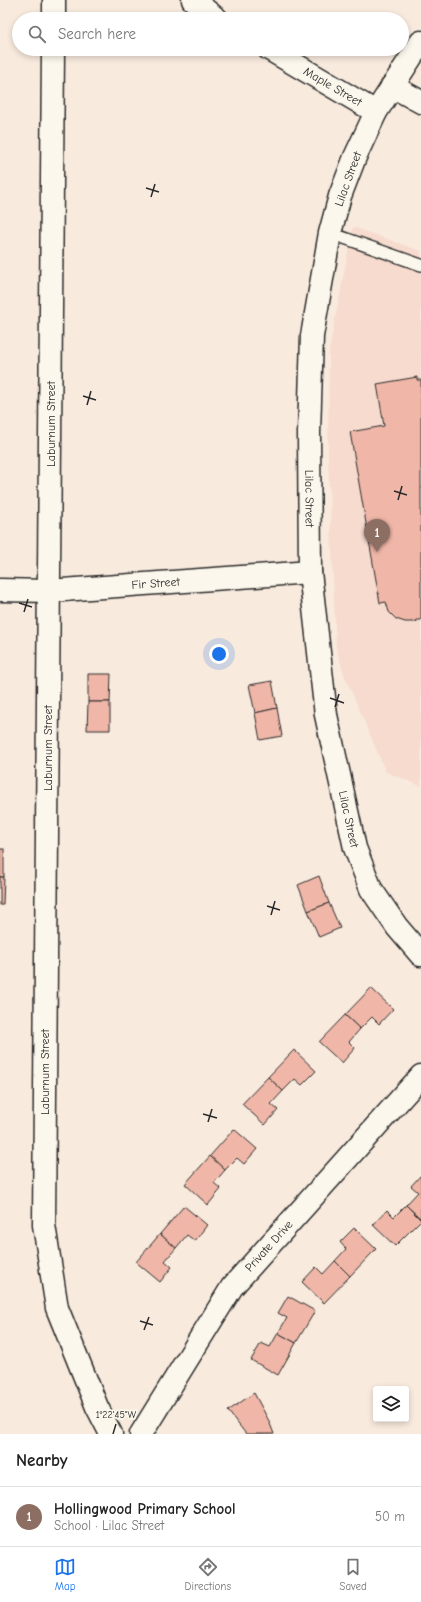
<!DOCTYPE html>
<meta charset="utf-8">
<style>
body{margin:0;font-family:"Comic Neue",sans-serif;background:#f6f6f6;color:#222}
.controls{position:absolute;right:12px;bottom:12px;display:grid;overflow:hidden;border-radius:4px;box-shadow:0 2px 6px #0003}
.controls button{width:36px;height:36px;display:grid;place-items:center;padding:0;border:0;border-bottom:1px solid #e0e0e0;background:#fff;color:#222;font:20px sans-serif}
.you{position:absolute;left:219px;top:654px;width:14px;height:14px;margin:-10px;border:3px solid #fff;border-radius:50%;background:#1a73e8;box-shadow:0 0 0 6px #1a73e833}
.badge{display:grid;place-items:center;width:26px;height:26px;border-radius:50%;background:#1a73e8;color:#fff;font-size:13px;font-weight:700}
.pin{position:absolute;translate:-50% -33px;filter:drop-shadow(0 1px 2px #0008)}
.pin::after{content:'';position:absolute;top:21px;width:14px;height:12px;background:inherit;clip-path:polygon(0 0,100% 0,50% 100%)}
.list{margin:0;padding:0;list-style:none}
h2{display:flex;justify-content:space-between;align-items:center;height:52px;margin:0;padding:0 16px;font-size:17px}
h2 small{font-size:13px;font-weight:400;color:#767676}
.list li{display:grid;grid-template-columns:26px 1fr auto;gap:12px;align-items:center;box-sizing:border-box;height:60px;padding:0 16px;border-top:1px solid #e0e0e0}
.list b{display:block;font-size:15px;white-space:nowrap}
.list p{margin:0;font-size:13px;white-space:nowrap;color:#767676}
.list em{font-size:13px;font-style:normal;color:#767676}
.icon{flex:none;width:22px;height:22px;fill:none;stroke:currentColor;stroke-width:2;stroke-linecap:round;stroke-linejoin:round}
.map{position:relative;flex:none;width:421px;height:1434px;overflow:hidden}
.search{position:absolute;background:#fff;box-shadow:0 2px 6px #0003;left:12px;right:12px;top:12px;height:44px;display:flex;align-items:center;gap:10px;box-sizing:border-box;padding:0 14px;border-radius:22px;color:#767676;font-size:15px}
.sheet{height:112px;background:#fff}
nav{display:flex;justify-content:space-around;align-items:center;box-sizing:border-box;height:56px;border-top:1px solid #e0e0e0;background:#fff;font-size:11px;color:#767676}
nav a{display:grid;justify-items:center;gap:2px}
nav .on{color:#1a73e8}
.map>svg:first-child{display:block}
.built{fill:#f6dbce}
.building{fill:#f0b7a8;stroke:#2b2b2b}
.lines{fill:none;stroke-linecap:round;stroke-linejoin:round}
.service-casing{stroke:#2b2b2b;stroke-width:14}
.minor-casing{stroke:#2b2b2b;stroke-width:25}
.tertiary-casing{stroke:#2b2b2b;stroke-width:25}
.service{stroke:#fbf7ec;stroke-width:11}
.minor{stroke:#fbf7ec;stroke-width:22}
.tertiary{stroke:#fbf7ec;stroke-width:22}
.ticks{fill:none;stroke:#2b2b2b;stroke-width:1.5}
.labels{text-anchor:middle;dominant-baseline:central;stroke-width:3.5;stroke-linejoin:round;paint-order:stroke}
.street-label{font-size:12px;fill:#2b2b2b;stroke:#fbf7ec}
.ticks-label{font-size:10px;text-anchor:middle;fill:#2b2b2b;stroke:#fbf7ec;stroke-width:3.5;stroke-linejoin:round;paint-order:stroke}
</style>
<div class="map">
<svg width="421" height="1434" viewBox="0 0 421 1434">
<rect width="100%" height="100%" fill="#f9eade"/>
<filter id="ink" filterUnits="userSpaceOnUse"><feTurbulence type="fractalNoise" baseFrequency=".025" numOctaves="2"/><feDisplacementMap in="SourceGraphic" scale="8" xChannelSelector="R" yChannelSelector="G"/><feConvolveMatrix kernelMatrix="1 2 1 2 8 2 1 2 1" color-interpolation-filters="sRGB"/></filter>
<g filter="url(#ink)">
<polygon class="built" points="353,227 421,251 421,786 386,772 344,674 336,647 328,458 329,351"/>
<g class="building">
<polygon points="417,377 417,380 421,380 421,620 416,620 417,622 405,622 396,619 389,612 386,602 380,603 350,432 384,426 377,384"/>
<polygon points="88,674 111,674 110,702 88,702"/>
<polygon points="272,681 277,708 255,713 249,685"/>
<polygon points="88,702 110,702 110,730 87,730"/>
<polygon points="277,708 282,736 260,740 255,713"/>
<rect x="0" y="849" width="4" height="28"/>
<polygon points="319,876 329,903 308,911 298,885"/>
<polygon points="0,877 4,877 3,905 0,905"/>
<polygon points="329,903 340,928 319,937 308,911"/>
<polygon points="371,988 393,1009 379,1024 372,1017 360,1029 345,1015"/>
<polygon points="345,1015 360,1029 349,1042 355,1048 342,1063 319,1042"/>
<polygon points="294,1050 316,1071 302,1085 295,1079 283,1091 268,1077"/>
<polygon points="268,1077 283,1091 271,1104 278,1110 265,1125 242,1104"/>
<polygon points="234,1129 257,1149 244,1164 237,1158 225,1170 210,1156"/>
<polygon points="210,1156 225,1170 214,1183 221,1189 208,1205 185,1184"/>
<polygon points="421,1175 421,1219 406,1205 418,1192 411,1186"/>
<polygon points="406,1205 421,1220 395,1246 373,1225 387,1210 394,1217"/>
<polygon points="184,1206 207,1225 195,1241 187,1235 176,1248 160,1234"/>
<polygon points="354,1228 376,1249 350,1276 335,1261 346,1249 340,1242"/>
<polygon points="160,1234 176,1248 165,1261 172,1267 160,1282 136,1262"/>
<polygon points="335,1261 350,1276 324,1303 302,1282 316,1267 323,1274"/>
<polygon points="288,1296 315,1311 296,1343 278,1333 287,1318 278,1313"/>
<polygon points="278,1333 296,1343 278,1375 251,1360 261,1343 270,1347"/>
<polygon points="254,1393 269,1421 274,1434 246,1434 228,1411"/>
</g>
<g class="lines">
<defs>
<polyline id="service" points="330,233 421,265"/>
<g id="minor">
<polyline points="193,0 217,19"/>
<polyline points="54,19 54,0"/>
<path id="s1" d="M421 42 376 112 355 157 340 196 330 233 312 336 309 433 310 572 326 715 355 848 371 889 397 927 421 955"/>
<polyline points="53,49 44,1225 57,1308 97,1407 111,1434"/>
<path id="s2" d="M269 49 376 112"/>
<polyline points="392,86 421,102"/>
<path id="s3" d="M0 590 49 591 310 572"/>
</g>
<g id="tertiary">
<path id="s4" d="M141 1434 232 1287 421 1076"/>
</g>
</defs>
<use href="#service" class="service-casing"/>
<use href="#minor" class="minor-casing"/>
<use href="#tertiary" class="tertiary-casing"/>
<use href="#service" class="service"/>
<use href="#minor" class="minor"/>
<use href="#tertiary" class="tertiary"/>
</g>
</g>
<path class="ticks" d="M146 188 159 192M151 197 155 184M83 396 96 400M87 405 91 391M394 491 407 495M398 500 402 486M19 603 32 607M24 612 28 599M330 698 344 703M335 707 339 694M267 906 280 910M271 915 275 901M203 1114 217 1118M208 1122 212 1109M140 1321 153 1325M144 1330 149 1317M113 1434 116 1424"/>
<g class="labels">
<g class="street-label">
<text stroke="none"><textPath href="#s2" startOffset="74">Maple Street</textPath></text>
<text transform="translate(348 179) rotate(-70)">Lilac Street</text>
<text transform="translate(51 424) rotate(-90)">Laburnum Street</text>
<text stroke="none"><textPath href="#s1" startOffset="480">Lilac Street</textPath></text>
<text stroke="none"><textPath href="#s3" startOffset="156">Fir Street</textPath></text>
<text transform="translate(48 748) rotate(-90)">Laburnum Street</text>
<text stroke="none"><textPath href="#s1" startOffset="804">Lilac Street</textPath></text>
<text transform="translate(45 1072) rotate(-90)">Laburnum Street</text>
<text stroke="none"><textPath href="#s4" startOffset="228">Private Drive</textPath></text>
</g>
</g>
<g class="ticks-label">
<text x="116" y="1418">1°22'45"W</text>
</g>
</svg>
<div class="controls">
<button><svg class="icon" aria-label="layers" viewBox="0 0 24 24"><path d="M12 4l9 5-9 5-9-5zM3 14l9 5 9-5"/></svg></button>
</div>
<div class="you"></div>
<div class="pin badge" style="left:377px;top:552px;background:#8d6e63">1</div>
<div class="search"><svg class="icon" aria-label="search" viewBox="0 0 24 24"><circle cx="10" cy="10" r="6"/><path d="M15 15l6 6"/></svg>Search here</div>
</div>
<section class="sheet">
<h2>Nearby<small></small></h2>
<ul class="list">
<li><span class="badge" style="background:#8d6e63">1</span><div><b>Hollingwood Primary School</b><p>School · Lilac Street</p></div><em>50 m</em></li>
</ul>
</section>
<nav>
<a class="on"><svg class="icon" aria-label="map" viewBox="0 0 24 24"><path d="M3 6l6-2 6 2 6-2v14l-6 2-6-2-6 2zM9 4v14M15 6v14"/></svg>Map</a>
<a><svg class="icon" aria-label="directions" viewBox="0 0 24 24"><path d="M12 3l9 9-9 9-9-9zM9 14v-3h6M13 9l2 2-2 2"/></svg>Directions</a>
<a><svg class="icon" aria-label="saved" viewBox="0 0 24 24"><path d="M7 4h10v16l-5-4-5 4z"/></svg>Saved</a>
</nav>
